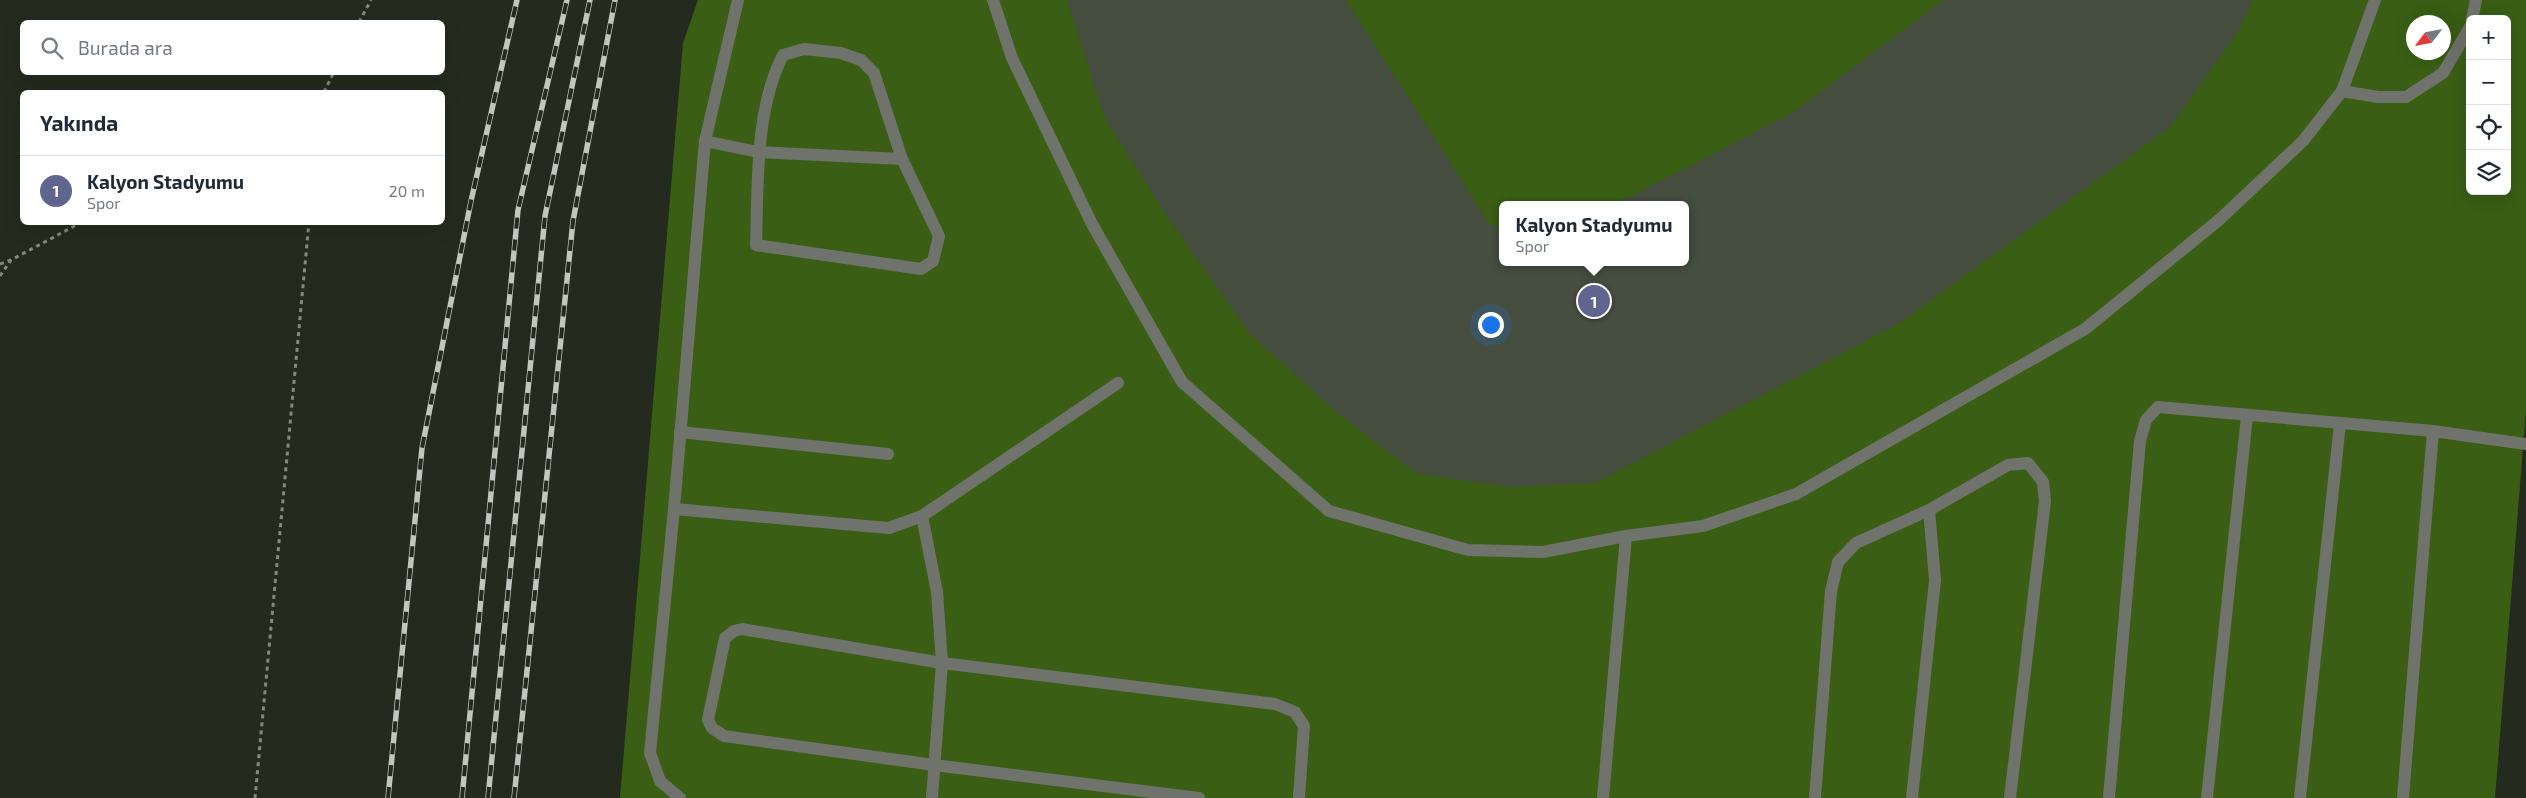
<!DOCTYPE html>
<html lang="tr">
<meta charset="utf-8">
<style>
body{margin:0;font-family:"Exo 2",sans-serif;background:#f2f2f3;color:#1f2937}
.controls{position:absolute;right:15px;top:15px;display:grid;overflow:hidden;border-radius:8px;box-shadow:0 5px 20px #0002}
.controls button{width:45px;height:45px;display:grid;place-items:center;padding:0;border:0;border-bottom:1px solid #e0e1e3;background:#fff;color:#1f2937;font:25px sans-serif}
.compass{position:absolute;left:2406px;top:15px;width:45px;height:45px;border-radius:50%;background:#fff;box-shadow:0 5px 20px #0002;rotate:238deg}
.you{position:absolute;left:1490px;top:324px;width:18px;height:18px;margin:-12px;border:4px solid #fff;border-radius:50%;background:#1a73e8;box-shadow:0 0 0 8px #1a73e833}
.badge{display:grid;place-items:center;width:32px;height:32px;border-radius:50%;background:#5f658f;color:#fff;font-size:16px;font-weight:700}
.pin{position:absolute;translate:-50% -50%;border:2px solid #fff;box-shadow:0 1px 5px #0006}
.popup{position:absolute;left:1499px;top:201px;width:190px;height:65px;box-sizing:border-box;display:grid;place-content:center;border-radius:8px;background:#fff;filter:drop-shadow(0 1px 4px #0005);font-size:16px;white-space:nowrap;color:#747a83}
.popup b{font-size:19px;color:#1f2937}
.popup::after{content:'';position:absolute;left:50%;top:100%;margin-left:-10px;border:10px solid transparent;border-top-color:#fff}
.list{margin:0;padding:0;list-style:none}
h2{display:flex;justify-content:space-between;align-items:center;height:65px;margin:0;padding:0 20px;font-size:21px}
h2 small{font-size:16px;font-weight:400;color:#747a83}
.list li{display:grid;grid-template-columns:32px 1fr auto;gap:15px;align-items:center;box-sizing:border-box;height:70px;padding:0 20px;border-top:1px solid #e0e1e3}
.list b{display:block;font-size:19px;white-space:nowrap}
.list p{margin:0;font-size:16px;white-space:nowrap;color:#747a83}
.list em{font-size:16px;font-style:normal;color:#747a83}
.icon{flex:none;width:28px;height:28px;fill:none;stroke:currentColor;stroke-width:2;stroke-linecap:round;stroke-linejoin:round}
.map{position:relative;flex:none;width:2526px;height:798px;overflow:hidden}
.search{position:absolute;background:#fff;box-shadow:0 5px 20px #0002;left:20px;top:20px;width:425px;height:55px;display:flex;align-items:center;gap:12px;box-sizing:border-box;padding:0 18px;border-radius:8px;color:#747a83;font-size:19px}
.panel{position:absolute;background:#fff;box-shadow:0 5px 20px #0002;left:20px;top:90px;width:425px;height:135px;border-radius:8px}
.map>svg:first-child{display:block}
.green{fill:#395e14;fill-rule:evenodd}
.building{fill:#464e40}
.lines{fill:none;stroke-linecap:round;stroke-linejoin:round}
.path{stroke:#83897f;stroke-width:3;stroke-dasharray:4 4;stroke-linecap:butt}
.minor{stroke:#6f736c;stroke-width:12}
.rail-casing{stroke:#c1c6be;stroke-width:5.5}
.rail{stroke:#242b1e;stroke-width:4;stroke-dasharray:11;stroke-linecap:butt}
</style>
<div class="map">
<svg width="2526" height="798" viewBox="0 0 2526 798">
<rect width="100%" height="100%" fill="#242b1e"/>
<path class="green" d="M698 0H2526V410L2495 798H620L683 43ZM2470 19H2507V191H2470ZM2414 22H2444V52H2414ZM1503 205H1685V262H1503Z"/>
<polygon class="building" points="1067,0 1346,0 1490,225 1503,228 1503,262 1685,262 1685,205 1614,205 1792,113 1944,0 2253,0 2235,36 2170,127 1898,324 1595,483 1508,487 1416,473 1335,411 1250,334 1166,215 1105,118"/>
<g class="lines">
<g class="path">
<polyline points="359,22 371,0"/>
<polyline points="324,92 334,72"/>
<polyline points="0,264 11,260"/>
<polyline points="0,276 11,260 82,222"/>
<polyline points="255,798 309,222"/>
</g>
<g class="minor">
<polyline points="993,0 1012,58 1092,224 1182,382 1329,511 1468,550 1543,552 1626,536 1703,526 1796,494 2085,329 2219,220 2303,141 2342,91 2375,0"/>
<polyline points="2472,19 2476,0"/>
<path d="M804 49 841 53 861 60 874 73 902 159 939 236 933 261 921 269 756 245C758 184 755 109 783 55Z"/>
<polyline points="2342,91 2378,97 2406,97 2443,73 2470,27"/>
<polyline points="705,141 758,152 902,159"/>
<polyline points="680,432 888,454"/>
<polyline points="674,509 889,528 922,516 1118,383"/>
<polyline points="922,516 937,592 942,663 932,798"/>
<polyline points="680,798 660,781 650,753 674,509 705,141 738,0"/>
<polyline points="1199,798 934,765 724,736 712,728 708,720 725,638 734,631 742,629 942,663 1275,704 1295,712 1304,726 1299,798"/>
<polyline points="1603,798 1626,536"/>
<polyline points="1815,798 1831,591 1838,562 1856,543 1929,510 2008,465 2028,463 2043,482 2045,501 2010,798"/>
<polyline points="1912,798 1935,580 1929,510"/>
<polyline points="2109,798 2140,441 2146,420 2158,407 2433,431 2526,444"/>
<polyline points="2207,798 2247,416"/>
<polyline points="2300,798 2340,424"/>
<polyline points="2403,798 2433,431"/>
</g>
<defs>
<g id="rail">
<polyline points="388,798 422,448 471,201 517,0"/>
<polyline points="462,798 518,210 567,0"/>
<polyline points="488,798 545,216 590,0"/>
<polyline points="514,798 573,221 615,0"/>
</g>
</defs>
<use href="#rail" class="rail-casing"/>
<use href="#rail" class="rail"/>
</g>
</svg>
<div class="controls">
<button>+</button>
<button>−</button>
<button><svg class="icon" aria-label="locate" viewBox="0 0 24 24"><circle cx="12" cy="12" r="6"/><path d="M12 2v4M12 18v4M2 12h4M18 12h4"/></svg></button>
<button><svg class="icon" aria-label="layers" viewBox="0 0 24 24"><path d="M12 4l9 5-9 5-9-5zM3 14l9 5 9-5"/></svg></button>
</div>
<svg class="compass" viewBox="-18 -18 36 36"><path d="M0-13l5 13h-10z" fill="#e53935"/><path d="M0 13l5-13h-10z" fill="#747a83"/></svg>
<div class="you"></div>
<div class="pin badge" style="left:1594px;top:301px">1</div>
<div class="popup"><b>Kalyon Stadyumu</b>Spor</div>
<div class="search"><svg class="icon" aria-label="search" viewBox="0 0 24 24"><circle cx="10" cy="10" r="6"/><path d="M15 15l6 6"/></svg>Burada ara</div>
<section class="panel">
<h2>Yakında<small></small></h2>
<ul class="list">
<li><span class="badge">1</span><div><b>Kalyon Stadyumu</b><p>Spor</p></div><em>20 m</em></li>
</ul>
</section>
</div>
